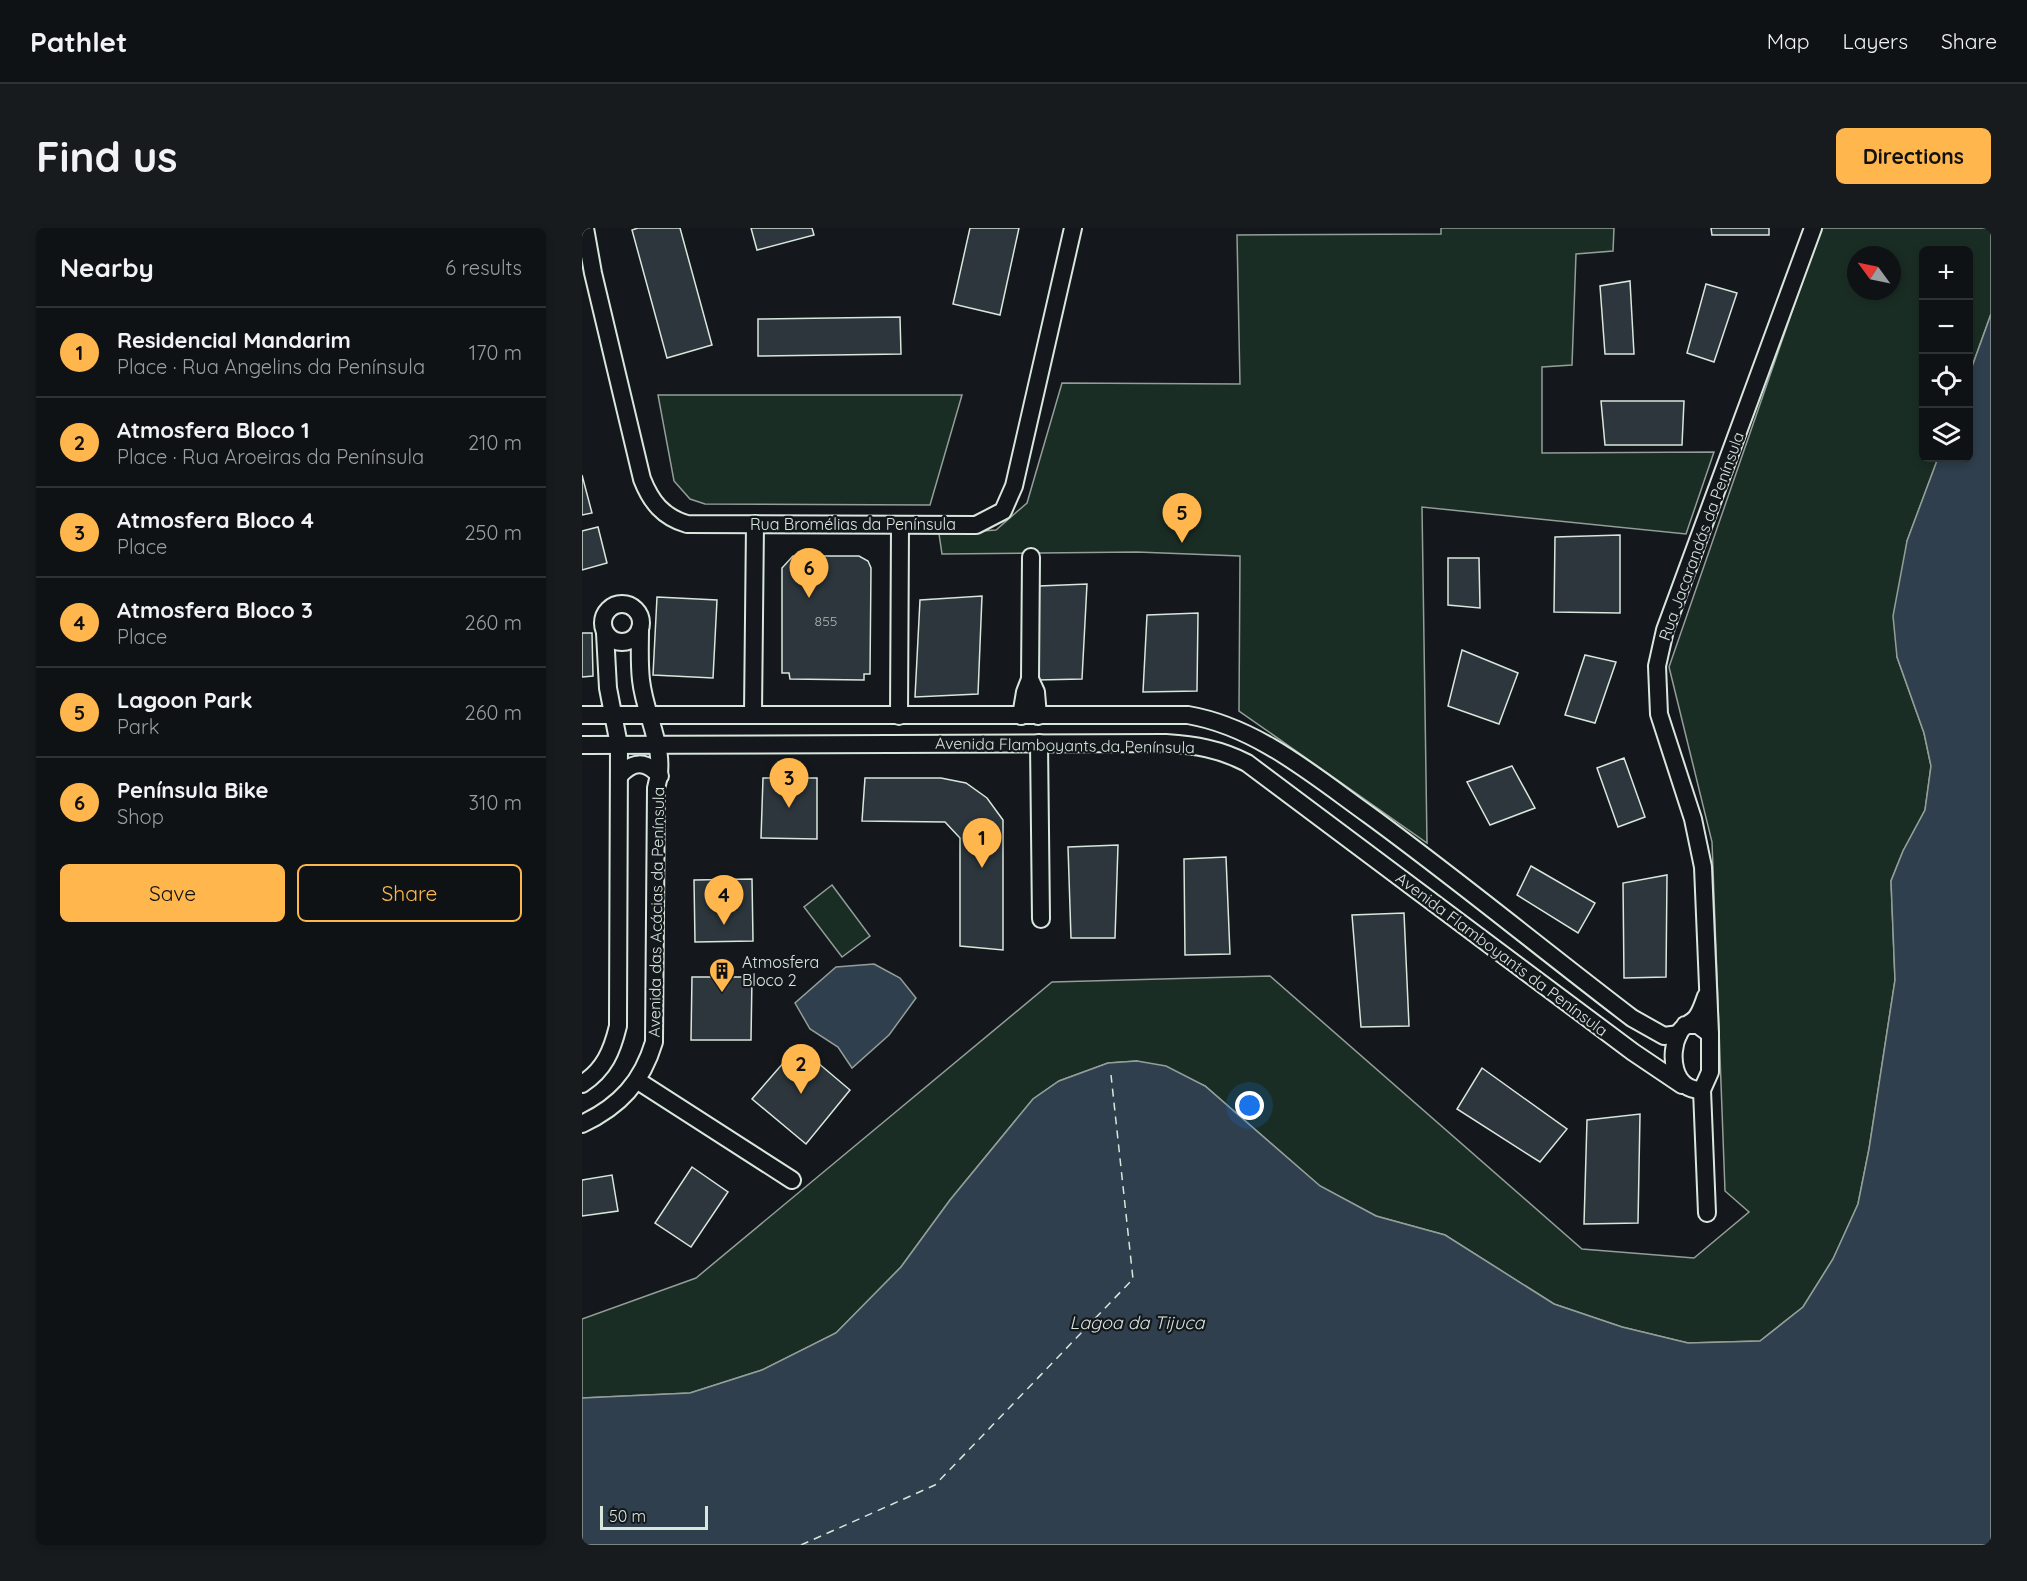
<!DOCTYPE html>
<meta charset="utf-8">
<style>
body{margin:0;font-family:Quicksand,sans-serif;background:#181b1e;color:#f1f3f6}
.controls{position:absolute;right:18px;top:18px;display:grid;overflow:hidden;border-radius:9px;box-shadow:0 3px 9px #0003}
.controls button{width:54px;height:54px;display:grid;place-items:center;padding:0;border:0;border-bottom:2px solid #2f3234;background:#0f1215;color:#f1f3f6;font:30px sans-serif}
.compass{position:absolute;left:1265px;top:18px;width:54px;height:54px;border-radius:50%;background:#0f1215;box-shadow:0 3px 9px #0003;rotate:303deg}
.scale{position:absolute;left:18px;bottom:15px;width:108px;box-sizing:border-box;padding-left:6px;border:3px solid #d8e6dc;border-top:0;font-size:16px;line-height:21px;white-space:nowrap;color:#d8e6dc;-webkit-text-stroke:4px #14181c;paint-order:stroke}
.you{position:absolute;left:668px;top:878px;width:21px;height:21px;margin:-15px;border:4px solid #fff;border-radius:50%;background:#1a73e8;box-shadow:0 0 0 9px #1a73e833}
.badge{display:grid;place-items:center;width:39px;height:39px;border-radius:50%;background:#ffb74d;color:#111;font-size:20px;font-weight:700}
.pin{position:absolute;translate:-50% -50px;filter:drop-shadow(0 2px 3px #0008)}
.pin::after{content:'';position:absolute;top:32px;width:21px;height:18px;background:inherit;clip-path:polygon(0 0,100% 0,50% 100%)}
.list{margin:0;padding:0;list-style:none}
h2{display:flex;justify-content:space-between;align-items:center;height:78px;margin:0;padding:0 24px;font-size:26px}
h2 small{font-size:20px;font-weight:400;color:#9b9ea0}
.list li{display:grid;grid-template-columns:39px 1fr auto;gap:18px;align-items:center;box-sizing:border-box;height:90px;padding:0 24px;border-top:2px solid #2f3234}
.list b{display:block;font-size:22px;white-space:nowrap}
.list p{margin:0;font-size:20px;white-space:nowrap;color:#9b9ea0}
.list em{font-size:20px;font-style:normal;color:#9b9ea0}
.actions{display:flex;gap:12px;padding:18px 24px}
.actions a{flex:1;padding:14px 0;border:2px solid #ffb74d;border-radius:9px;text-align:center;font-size:21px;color:#ffb74d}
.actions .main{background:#ffb74d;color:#111}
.icon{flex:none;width:33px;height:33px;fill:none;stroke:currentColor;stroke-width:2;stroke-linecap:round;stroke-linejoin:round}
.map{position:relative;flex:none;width:1409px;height:1317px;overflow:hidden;border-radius:9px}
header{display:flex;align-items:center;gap:36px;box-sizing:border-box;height:84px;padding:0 30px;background:#0f1215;border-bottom:2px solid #2f3234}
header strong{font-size:28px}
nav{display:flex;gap:33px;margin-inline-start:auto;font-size:21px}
.intro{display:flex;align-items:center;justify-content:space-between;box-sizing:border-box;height:144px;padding:0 36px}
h1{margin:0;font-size:42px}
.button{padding:15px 27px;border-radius:9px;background:#ffb74d;color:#111;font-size:21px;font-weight:700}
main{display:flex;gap:36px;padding:0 36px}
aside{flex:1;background:#0f1215;border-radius:9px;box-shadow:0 3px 9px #0003}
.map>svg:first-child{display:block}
.green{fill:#1a2d24;stroke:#939e99;stroke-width:1.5;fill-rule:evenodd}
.water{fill:#2f3f4d;stroke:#939e99;stroke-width:1.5}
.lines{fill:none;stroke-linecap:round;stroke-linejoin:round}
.ferry{stroke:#d8e6dc;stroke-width:1.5;stroke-dasharray:8 6;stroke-linecap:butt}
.building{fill:#2c363c;stroke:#d8e6dc;stroke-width:1.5}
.minor-casing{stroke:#d8e6dc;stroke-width:20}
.minor{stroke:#14181c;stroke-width:16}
.labels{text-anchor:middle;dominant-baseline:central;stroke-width:4.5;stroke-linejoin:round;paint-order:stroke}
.number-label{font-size:14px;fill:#adbab4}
.street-label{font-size:16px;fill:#d8e6dc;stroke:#14181c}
.poi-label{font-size:16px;fill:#d8e6dc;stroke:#14181c;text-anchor:start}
.water-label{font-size:18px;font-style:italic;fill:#d8e6dc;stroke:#14181c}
</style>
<header>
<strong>Pathlet</strong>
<nav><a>Map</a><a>Layers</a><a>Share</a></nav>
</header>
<div class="intro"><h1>Find us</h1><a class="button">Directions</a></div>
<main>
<aside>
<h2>Nearby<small>6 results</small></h2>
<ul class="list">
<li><span class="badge">1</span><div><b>Residencial Mandarim</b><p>Place · Rua Angelins da Península</p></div><em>170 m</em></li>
<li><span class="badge">2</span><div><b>Atmosfera Bloco 1</b><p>Place · Rua Aroeiras da Península</p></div><em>210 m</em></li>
<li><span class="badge">3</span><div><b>Atmosfera Bloco 4</b><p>Place</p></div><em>250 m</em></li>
<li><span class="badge">4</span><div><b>Atmosfera Bloco 3</b><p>Place</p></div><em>260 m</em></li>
<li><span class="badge">5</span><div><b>Lagoon Park</b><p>Park</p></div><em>260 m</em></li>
<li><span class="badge">6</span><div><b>Península Bike</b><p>Shop</p></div><em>310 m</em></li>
</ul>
<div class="actions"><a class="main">Save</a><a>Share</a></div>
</aside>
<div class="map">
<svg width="1409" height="1317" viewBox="0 0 1409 1317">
<rect width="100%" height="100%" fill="#14181c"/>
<g class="green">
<polygon points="859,0 1032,0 1031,23 994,26 990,137 960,139 960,225 1132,224 1104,306 840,279 845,615 657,483 658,328 555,324 360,326 357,306 414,302 445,275 480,155 658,156 655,7 859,6"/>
<path d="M1239 0H1409V86L1387 147 1386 22H1342V230H1356L1325 313 1315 429 1342 505 1349 538 1343 582 1321 623 1309 653 1313 752 1287 921 1276 976 1251 1031 1221 1079 1178 1113 1106 1115 1040 1099 972 1076 863 1007 794 988 738 958 623 858 555 833 526 835 477 853 451 871 368 972 319 1039 254 1105 180 1142 108 1165 0 1170V1091L114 1050 470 754 688 748 1000 1021 1112 1030 1167 984 1143 963 1130 614 1087 439ZM1274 27H1310V63H1274Z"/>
<polygon points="76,167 380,167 348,277 123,276 108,271 92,253"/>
<polygon points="250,657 288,708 260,729 222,679"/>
</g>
<g class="water">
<polygon points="1409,86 1409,1317 0,1317 0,1170 108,1165 180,1142 254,1105 319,1039 368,972 451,871 477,853 526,835 555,833 584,838 623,858 738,958 794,988 863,1007 972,1076 1040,1099 1106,1115 1178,1113 1221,1079 1251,1031 1276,976 1287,921 1313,752 1309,653 1321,623 1343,582 1349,538 1342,505 1315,429 1311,388 1325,313 1356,230 1386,230 1387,147"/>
<polygon points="292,736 318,750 334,770 307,807 270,840 256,819 228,801 213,775 254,739"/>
</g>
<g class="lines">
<polyline class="ferry" points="219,1317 353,1257 551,1051 529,847"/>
</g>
<g class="building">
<polygon points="56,0 98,0 130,117 85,130 50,2"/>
<polygon points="169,0 230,0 232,7 175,22"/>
<polygon points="388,0 437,0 418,87 371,76"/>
<polygon points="1129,0 1187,0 1187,7 1130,7"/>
<polygon points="1048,53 1052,126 1023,126 1018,58"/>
<polygon points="1124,56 1155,65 1132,134 1105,125"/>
<polygon points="318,89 319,126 176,128 176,91"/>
<polygon points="1019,173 1102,173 1100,217 1023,217"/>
<polygon points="0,247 10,285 0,287"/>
<polygon points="16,299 25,335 0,342 0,303"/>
<polygon points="1038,307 1038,385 972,384 973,309"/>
<polygon points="211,328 277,328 286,333 289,340 288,446 282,446 282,452 208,451 207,445 200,445 200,340"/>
<polygon points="866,330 897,330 898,380 866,377"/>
<polygon points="505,356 500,451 455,452 457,358"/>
<polygon points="400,368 396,466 333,469 338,372"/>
<polygon points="75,369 135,372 131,450 71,447"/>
<polygon points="616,385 615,463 561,464 565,387"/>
<polygon points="0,405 10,405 11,448 0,449"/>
<polygon points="880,422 936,445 917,496 866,478"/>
<polygon points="1003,427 1034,434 1013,495 983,487"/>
<polygon points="1042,530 1063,589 1036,599 1015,540"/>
<polygon points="930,538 953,580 908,597 885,554"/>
<polygon points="181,550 235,550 235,611 179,610"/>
<polygon points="283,550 359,550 384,555 405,570 421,592 421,722 378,718 378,610 363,594 280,593"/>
<polygon points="536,617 533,710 489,710 486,619"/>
<polygon points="644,629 648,726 603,727 602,631"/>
<polygon points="949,638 1013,675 996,705 935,667"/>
<polygon points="1085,647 1084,749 1042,750 1041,655"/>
<polygon points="170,651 171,713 113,714 112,652"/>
<polygon points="822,685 827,798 779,799 770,687"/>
<polygon points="110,749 170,749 169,812 109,812"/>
<polygon points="216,818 268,862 224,916 170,871"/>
<polygon points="900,840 985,901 958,934 875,881"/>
<polygon points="1058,886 1056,995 1002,996 1005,892"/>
<polygon points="110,939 146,964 109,1019 73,995"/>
<polygon points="30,947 36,983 0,988 0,952"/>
</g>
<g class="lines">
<defs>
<g id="minor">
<path d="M3 0 11 45 60 251C69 274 81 289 105 296L394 297 421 283 432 258 491 0"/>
<circle cx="40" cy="395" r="19"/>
<polyline points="448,451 454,464 456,488"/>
<polyline points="171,485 173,296"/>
<path d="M0 487H606C675 499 731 547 787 587 876 652 962 723 1050 790L1082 808 1097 806"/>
<polyline points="317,488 318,298"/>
<polyline points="439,488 443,464 448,451 449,329"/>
<polyline points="457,515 459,691"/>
<path d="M0 517 584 515C613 517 638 521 665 535L1051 824 1100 857"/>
<path d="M37 548C51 533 63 532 78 548"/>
<path d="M1103 797H1116L1128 806V844L1120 862C1091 863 1086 827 1097 805 1101 797 1109 796 1114 790 1119 784 1121 776 1124 768"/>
<polyline points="1128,806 1121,639 1111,591 1077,486 1075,438 1083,402 1231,0"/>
<polyline points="56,853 210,952"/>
<path d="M0 856C22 842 30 823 36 798L37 517 26 460 23 405"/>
<polyline points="1120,862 1125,985"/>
<path d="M0 896C38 878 60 854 72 814L74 560C86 522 63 490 59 452 57 435 58 417 58 401"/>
</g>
</defs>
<use href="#minor" class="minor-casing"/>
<use href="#minor" class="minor"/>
</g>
<defs>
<symbol id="building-pin" viewBox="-11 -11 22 30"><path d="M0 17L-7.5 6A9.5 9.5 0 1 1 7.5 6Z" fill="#ffb74d" stroke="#14181c"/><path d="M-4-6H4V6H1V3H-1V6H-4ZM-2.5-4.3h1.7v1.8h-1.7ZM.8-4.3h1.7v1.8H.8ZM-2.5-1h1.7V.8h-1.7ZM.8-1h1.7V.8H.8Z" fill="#111"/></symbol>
</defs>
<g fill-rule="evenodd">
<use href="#building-pin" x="125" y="728" width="30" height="40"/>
</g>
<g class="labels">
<g class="number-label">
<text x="244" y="393">855</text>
</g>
<g class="street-label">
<text x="271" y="296">Rua Bromélias da Península</text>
<text transform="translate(1119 308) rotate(-70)">Rua Jacarandás da Península</text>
<text transform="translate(483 517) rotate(1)">Avenida Flamboyants da Península</text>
<text transform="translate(74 684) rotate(-89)">Avenida das Acácias da Península</text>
<text transform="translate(920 726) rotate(37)">Avenida Flamboyants da Península</text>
</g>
<g class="poi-label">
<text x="160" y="734">Atmosfera<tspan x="160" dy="18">Bloco 2</tspan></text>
</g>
<g class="water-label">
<text x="555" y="1094">Lagoa da Tijuca</text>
</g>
</g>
</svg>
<div class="controls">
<button>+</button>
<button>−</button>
<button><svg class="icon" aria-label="locate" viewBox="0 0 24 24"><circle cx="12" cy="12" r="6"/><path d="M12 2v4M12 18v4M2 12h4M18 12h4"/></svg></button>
<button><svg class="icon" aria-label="layers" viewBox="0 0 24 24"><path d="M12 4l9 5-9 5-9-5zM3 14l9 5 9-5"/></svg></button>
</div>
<svg class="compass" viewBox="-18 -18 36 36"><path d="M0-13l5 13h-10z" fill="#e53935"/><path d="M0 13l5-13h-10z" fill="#9b9ea0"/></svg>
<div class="scale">50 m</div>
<div class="you"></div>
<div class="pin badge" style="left:400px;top:640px">1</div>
<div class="pin badge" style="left:219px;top:866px">2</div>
<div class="pin badge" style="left:207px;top:580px">3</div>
<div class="pin badge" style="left:142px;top:697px">4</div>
<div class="pin badge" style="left:600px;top:315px">5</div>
<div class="pin badge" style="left:227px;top:370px">6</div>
</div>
</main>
